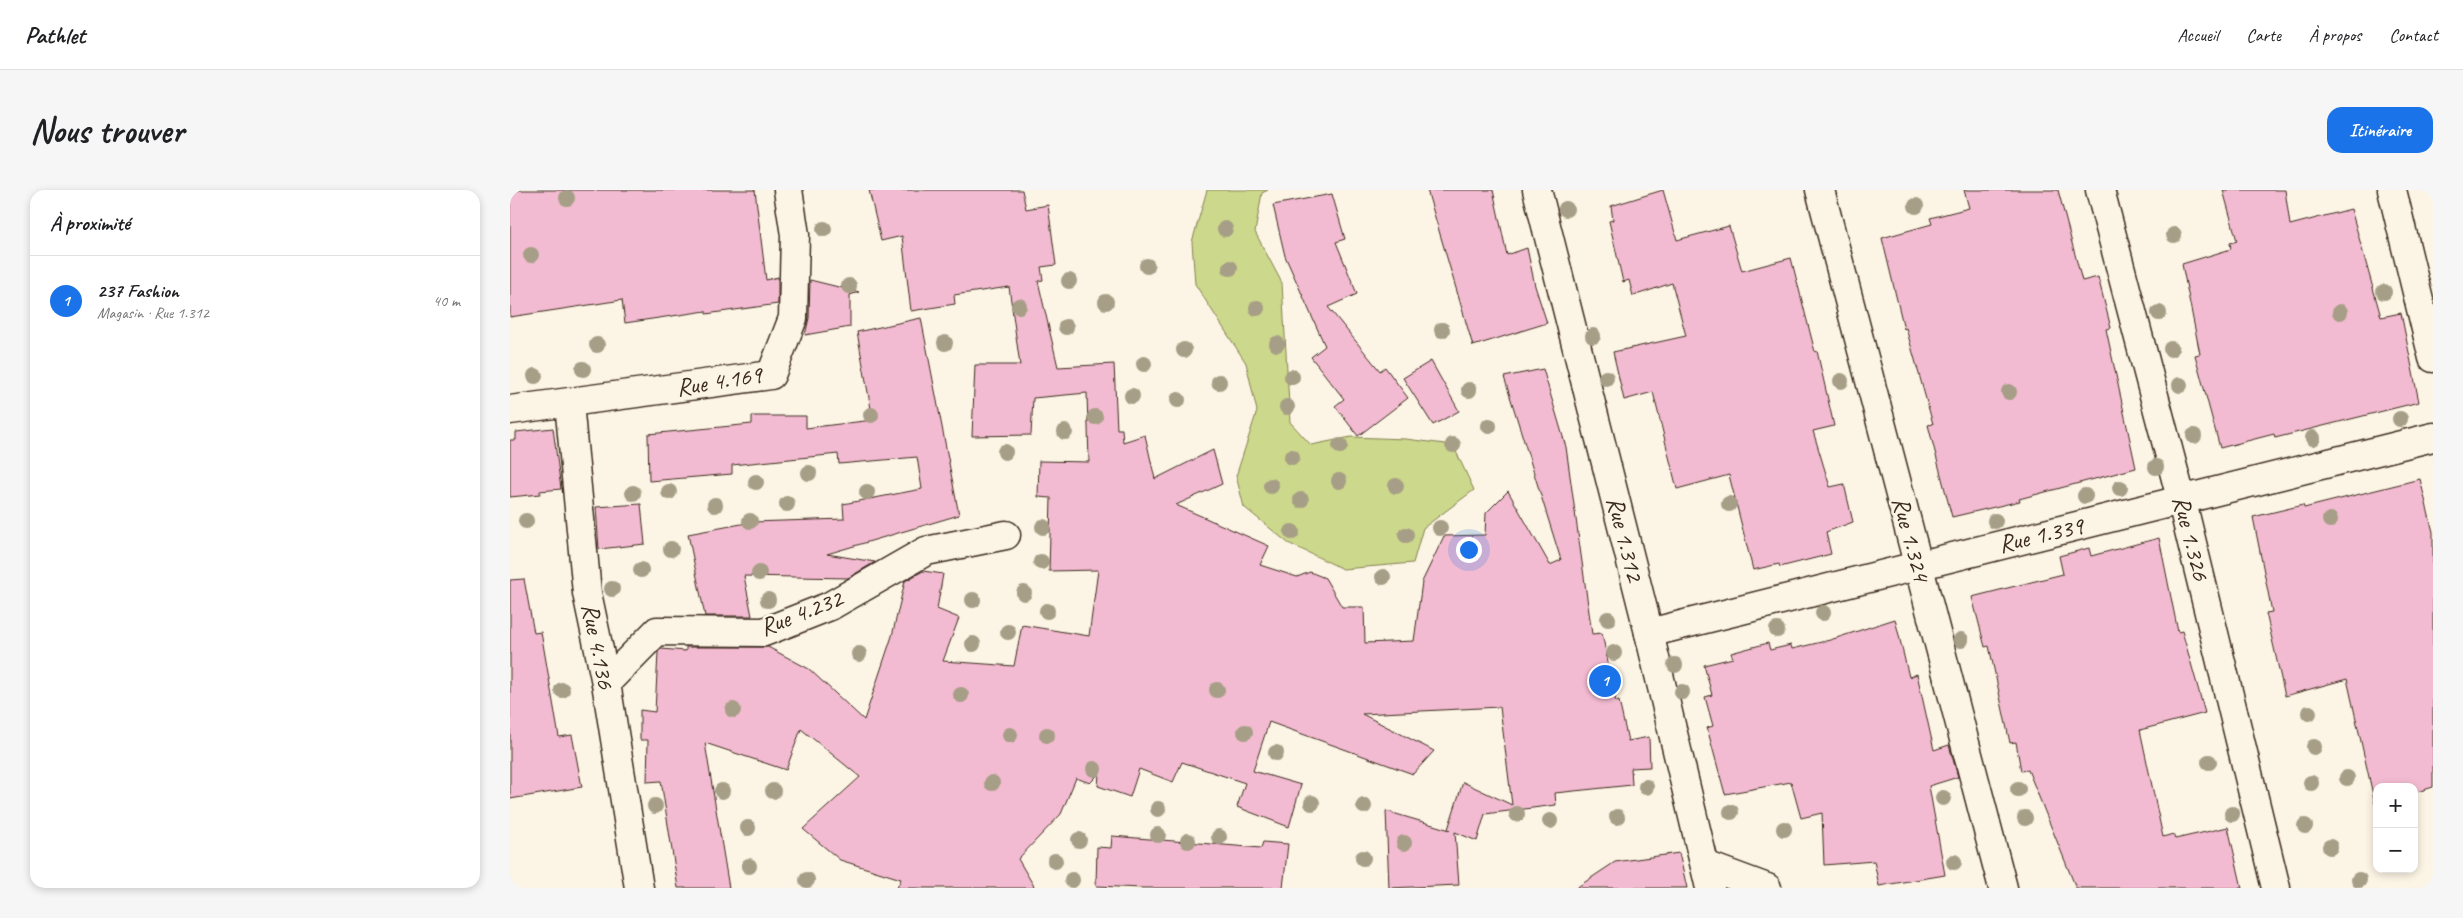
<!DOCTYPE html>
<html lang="fr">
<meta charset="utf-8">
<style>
body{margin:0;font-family:Caveat,sans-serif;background:#f6f6f6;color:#202124}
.controls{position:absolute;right:15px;bottom:15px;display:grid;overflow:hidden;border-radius:10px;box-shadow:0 2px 8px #0003}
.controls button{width:45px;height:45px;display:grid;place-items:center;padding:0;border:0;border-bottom:1px solid #e0e0e0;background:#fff;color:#202124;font:25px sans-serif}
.you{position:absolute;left:958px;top:359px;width:18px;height:18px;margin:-12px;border:4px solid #fff;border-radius:50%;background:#1a73e8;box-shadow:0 0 0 8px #1a73e833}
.badge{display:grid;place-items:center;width:32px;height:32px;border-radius:50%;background:#1a73e8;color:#fff;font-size:16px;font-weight:700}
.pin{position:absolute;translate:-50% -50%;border:2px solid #fff;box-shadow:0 1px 5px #0006}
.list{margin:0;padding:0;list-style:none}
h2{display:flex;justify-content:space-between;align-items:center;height:65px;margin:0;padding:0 20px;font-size:21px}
h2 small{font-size:16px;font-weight:400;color:#757577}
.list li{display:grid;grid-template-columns:32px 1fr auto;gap:15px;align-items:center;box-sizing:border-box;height:90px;padding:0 20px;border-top:1px solid #e0e0e0}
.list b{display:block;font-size:19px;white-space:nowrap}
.list p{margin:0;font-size:16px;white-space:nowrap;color:#757577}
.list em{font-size:16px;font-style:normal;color:#757577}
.map{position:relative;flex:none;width:1923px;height:698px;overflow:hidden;border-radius:15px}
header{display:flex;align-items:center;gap:30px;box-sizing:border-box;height:70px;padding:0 25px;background:#fff;border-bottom:1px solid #e0e0e0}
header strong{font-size:24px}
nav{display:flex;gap:28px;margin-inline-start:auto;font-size:18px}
.intro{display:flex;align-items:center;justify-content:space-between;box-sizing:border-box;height:120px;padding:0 30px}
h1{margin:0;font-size:35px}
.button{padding:12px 22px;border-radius:15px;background:#1a73e8;color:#fff;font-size:18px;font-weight:700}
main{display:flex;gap:30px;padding:0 30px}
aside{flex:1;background:#fff;border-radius:15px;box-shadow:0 2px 8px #0003}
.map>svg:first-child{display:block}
.green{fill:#ccd88b;stroke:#848154}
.building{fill:#f3bbd1;stroke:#3b2a1e}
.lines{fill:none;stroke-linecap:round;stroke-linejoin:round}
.minor-casing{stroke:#3b2a1e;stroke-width:31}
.minor{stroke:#fcf5e5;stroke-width:28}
.tree{fill:#a69e86}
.labels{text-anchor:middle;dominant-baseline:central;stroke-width:5;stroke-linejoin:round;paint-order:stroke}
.street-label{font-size:25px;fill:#3b2a1e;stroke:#fcf5e5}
</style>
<header>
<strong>Pathlet</strong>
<nav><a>Accueil</a><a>Carte</a><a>À propos</a><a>Contact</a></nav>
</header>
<div class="intro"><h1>Nous trouver</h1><a class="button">Itinéraire</a></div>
<main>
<aside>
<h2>À proximité<small></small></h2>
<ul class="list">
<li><span class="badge">1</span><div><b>237 Fashion</b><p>Magasin · Rue 1.312</p></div><em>40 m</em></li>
</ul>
</aside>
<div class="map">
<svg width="1923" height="698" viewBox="0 0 1923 698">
<rect width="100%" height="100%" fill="#fcf5e5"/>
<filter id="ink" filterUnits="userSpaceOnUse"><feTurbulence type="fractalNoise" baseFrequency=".02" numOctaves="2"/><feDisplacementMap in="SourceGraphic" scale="10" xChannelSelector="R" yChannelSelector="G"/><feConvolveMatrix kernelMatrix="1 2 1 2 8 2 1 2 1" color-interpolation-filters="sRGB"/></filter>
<g filter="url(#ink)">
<polygon class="green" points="697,0 758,0 752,3 745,42 772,93 780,232 801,255 841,247 896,249 943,255 964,300 913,338 903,373 833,379 778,353 734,317 726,286 747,221 736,173 685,94 682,52"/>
<g class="building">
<polygon points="0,0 245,0 256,90 268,87 268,114 196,124 196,121 115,133 112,110 0,127"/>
<polygon points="359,0 512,0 516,19 538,15 546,75 531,77 533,90 528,91 548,177 604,174 607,239 612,239 613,252 635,245 645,289 703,260 712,294 666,315 759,356 750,375 787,387 800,382 815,388 832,417 854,417 855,453 904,451 912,392 934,346 975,345 976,323 998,301 1040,375 1051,370 994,187 1033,179 1056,257 1082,444 1092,443 1106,512 1109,511 1118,551 1139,547 1140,577 1121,578 1122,595 1045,603 1046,615 975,624 967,651 945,642 949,695 879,698 876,621 940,640 938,639 953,592 1002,615 990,517 852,524 924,561 903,584 759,532 743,581 791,595 779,637 727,617 735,593 672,572 663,592 629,579 620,607 588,596 589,584 580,593 566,588 551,624 508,669 525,698 387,698 391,689 330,670 293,639 350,587 291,539 276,580 195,553 219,698 168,698 151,591 137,592 138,550 130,550 130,520 145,522 148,462 151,459 176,461 176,457 258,457 299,479 354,530 382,446 395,391 413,381 433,384 427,419 449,428 433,471 504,476 512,435 579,446 588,380 539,381 541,308 528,307 529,271 579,272 577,203 523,208 521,245 462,246 465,175 510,175 499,97 444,105 445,114 401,121 392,46 371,51"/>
<polygon points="917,0 983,0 997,65 1017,58 1025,96 1037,133 963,156"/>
<polygon points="1153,0 1167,50 1219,36 1232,81 1281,68 1305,162 1307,161 1324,236 1303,241 1320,297 1334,294 1343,332 1316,342 1321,364 1270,377 1269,374 1243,380 1219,285 1167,299 1143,202 1114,210 1103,162 1176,146 1162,93 1123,106 1119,90 1113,92 1099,31 1103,30 1101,16"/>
<polygon points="1454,0 1548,0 1572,91 1588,87 1601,138 1596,139 1626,278 1509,309 1510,311 1442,327 1418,235 1423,234 1396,138 1394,139 1372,48 1422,34 1420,28 1459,18"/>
<polygon points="1713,0 1775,0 1780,35 1841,19 1871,127 1891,123 1909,212 1765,248 1764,244 1710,258 1685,165 1690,164 1672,74 1721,59 1720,53 1727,51"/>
<polygon points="822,4 835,49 826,52 847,104 818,117 870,181 875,177 898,208 848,246 825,216 834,209 801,167 815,156 775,66 763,15"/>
<polygon points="300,90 349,102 340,105 340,137 295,145 299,128"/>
<polygon points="411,128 449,325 317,364 365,372 338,388 234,386 242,426 195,426 178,344 242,332 334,329 333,314 412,299 407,267 329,274 328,264 222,275 222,284 139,291 138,244 242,234 242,226 296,226 296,238 363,230 347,142"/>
<polygon points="921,171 949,221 923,235 893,188"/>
<polygon points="43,238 51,299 30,301 30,304 0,307 0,250 6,250 6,242"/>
<polygon points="1910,289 1923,342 1923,597 1904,603 1904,597 1867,597 1865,614 1837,489 1775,506 1756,423 1762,422 1743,327 1793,315 1794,318"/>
<polygon points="131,314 135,354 89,359 86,317"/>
<polygon points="1649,348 1668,442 1672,441 1695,523 1630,540 1653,647 1663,644 1665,649 1718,637 1732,698 1566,698 1518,580 1511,581 1506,552 1500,553 1479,456 1475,457 1462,407 1553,384 1549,366 1579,358 1581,366"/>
<polygon points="14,389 24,443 31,442 49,547 62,545 72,597 0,609 0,390"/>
<polygon points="1385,429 1399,487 1407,484 1424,560 1439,555 1448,587 1419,596 1435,685 1369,696 1364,671 1314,675 1312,623 1291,628 1281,592 1215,604 1197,538 1203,536 1195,507 1202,505 1194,475 1223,468 1221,463 1258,453 1260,460 1281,455 1282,459 1320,450"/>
<polygon points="602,646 751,658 753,652 778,654 773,698 632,698 586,696 587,657 601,658"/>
<polygon points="1169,663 1177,698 1066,698 1105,672"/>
</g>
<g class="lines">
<defs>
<g id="minor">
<polyline points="1027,0 1139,443 1200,698"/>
<polyline points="1310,0 1493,698"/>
<polyline points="1590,0 1672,312 1766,698"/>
<polyline points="1882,0 1923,168"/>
<polyline points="59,213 77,403 96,493 129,698"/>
<polyline points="0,220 261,185 283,128 285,45 278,0"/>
<polyline points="1139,443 1923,247"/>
<polyline points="96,493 147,441 254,442 320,416 416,361 496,345"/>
<polyline points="1195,675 1257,698"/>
</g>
</defs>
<use href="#minor" class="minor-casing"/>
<use href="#minor" class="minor"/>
</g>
<g class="tree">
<circle cx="57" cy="8" r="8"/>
<circle cx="1406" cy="16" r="8"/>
<circle cx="1056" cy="19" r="8"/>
<circle cx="314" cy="39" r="8"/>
<circle cx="715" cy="39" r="8"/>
<circle cx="1664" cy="45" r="8"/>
<circle cx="21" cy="65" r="8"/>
<circle cx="637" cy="76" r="8"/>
<circle cx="720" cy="78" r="8"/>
<circle cx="559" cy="91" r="8"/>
<circle cx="339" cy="96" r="8"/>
<circle cx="1874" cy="102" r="8"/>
<circle cx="596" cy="112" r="8"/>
<circle cx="509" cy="116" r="8"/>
<circle cx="747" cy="118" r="8"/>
<circle cx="1830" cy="122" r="8"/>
<circle cx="1649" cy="123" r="8"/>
<circle cx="556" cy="137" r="8"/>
<circle cx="932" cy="140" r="8"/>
<circle cx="1083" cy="146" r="8"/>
<circle cx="435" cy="153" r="8"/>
<circle cx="767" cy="154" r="8"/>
<circle cx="87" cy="155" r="8"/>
<circle cx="1661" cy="159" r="8"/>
<circle cx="674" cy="160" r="8"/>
<circle cx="634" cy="174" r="8"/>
<circle cx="73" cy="179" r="8"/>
<circle cx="25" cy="186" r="8"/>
<circle cx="782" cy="187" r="8"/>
<circle cx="1096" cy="188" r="8"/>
<circle cx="1331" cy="191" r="8"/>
<circle cx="709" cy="192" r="8"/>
<circle cx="1670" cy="195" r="8"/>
<circle cx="959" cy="200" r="8"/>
<circle cx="1499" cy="202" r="8"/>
<circle cx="622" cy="206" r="8"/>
<circle cx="668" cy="210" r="8"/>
<circle cx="777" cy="217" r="8"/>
<circle cx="361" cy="225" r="8"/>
<circle cx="585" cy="227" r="8"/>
<circle cx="1890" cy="229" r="8"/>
<circle cx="979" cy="236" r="8"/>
<circle cx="555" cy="242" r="8"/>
<circle cx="1684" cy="246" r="8"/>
<circle cx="1803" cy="248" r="8"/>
<circle cx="943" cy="255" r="8"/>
<circle cx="830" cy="256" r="8"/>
<circle cx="495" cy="262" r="8"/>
<circle cx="782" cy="267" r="8"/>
<circle cx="1646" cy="277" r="8"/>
<circle cx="299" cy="283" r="8"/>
<circle cx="829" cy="291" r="8"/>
<circle cx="246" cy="292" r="8"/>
<circle cx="761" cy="296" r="8"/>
<circle cx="886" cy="296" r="8"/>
<circle cx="1610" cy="298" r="8"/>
<circle cx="159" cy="302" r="8"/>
<circle cx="357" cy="302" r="8"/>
<circle cx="123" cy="303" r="8"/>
<circle cx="1575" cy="306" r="8"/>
<circle cx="791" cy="310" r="8"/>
<circle cx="277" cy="314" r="8"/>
<circle cx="1219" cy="314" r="8"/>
<circle cx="205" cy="315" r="8"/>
<circle cx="1820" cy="330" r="8"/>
<circle cx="16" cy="331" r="8"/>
<circle cx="240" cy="331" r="8"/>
<circle cx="1485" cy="331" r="8"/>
<circle cx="533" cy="337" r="8"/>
<circle cx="930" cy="338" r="8"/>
<circle cx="782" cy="342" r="8"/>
<circle cx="896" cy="345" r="8"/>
<circle cx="161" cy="359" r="8"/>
<circle cx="531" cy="372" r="8"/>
<circle cx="131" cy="380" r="8"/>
<circle cx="249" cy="383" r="8"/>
<circle cx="873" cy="387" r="8"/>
<circle cx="102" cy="399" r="8"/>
<circle cx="514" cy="403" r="8"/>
<circle cx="258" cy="410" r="8"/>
<circle cx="463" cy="410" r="8"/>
<circle cx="537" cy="421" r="8"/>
<circle cx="1313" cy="423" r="8"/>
<circle cx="1098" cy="429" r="8"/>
<circle cx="1267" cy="440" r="8"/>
<circle cx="498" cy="442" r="8"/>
<circle cx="1451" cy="450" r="8"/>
<circle cx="463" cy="454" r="8"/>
<circle cx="1104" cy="463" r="8"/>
<circle cx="349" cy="464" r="8"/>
<circle cx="1165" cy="475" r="8"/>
<circle cx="52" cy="500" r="8"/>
<circle cx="707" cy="500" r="8"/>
<circle cx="1172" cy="502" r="8"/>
<circle cx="451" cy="505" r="8"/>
<circle cx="223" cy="520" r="8"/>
<circle cx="1799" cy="523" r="8"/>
<circle cx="735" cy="542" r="8"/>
<circle cx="500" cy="545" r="8"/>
<circle cx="537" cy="545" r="8"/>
<circle cx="1804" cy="557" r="8"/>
<circle cx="766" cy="563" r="8"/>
<circle cx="1699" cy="572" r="8"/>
<circle cx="584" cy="579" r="8"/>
<circle cx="1837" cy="588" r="8"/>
<circle cx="482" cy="593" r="8"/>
<circle cx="1801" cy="593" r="8"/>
<circle cx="1136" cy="597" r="8"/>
<circle cx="1508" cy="599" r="8"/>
<circle cx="212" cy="601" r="8"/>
<circle cx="263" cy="601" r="8"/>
<circle cx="1433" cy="608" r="8"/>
<circle cx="802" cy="613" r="8"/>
<circle cx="145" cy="616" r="8"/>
<circle cx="854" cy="616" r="8"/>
<circle cx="648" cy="619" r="8"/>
<circle cx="1221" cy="622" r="8"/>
<circle cx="1007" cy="624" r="8"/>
<circle cx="1722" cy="624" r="8"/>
<circle cx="1107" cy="627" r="8"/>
<circle cx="1515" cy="628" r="8"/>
<circle cx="1040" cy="631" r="8"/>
<circle cx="1795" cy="636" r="8"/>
<circle cx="238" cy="638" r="8"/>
<circle cx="1274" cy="639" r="8"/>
<circle cx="648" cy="645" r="8"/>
<circle cx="709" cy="647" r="8"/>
<circle cx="569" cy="650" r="8"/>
<circle cx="678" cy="651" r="8"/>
<circle cx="894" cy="653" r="8"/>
<circle cx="1820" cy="657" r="8"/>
<circle cx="853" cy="668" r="8"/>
<circle cx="545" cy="671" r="8"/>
<circle cx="1444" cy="672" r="8"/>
<circle cx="239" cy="676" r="8"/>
<circle cx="297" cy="690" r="8"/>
<circle cx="562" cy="690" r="8"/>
<circle cx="1849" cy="690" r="8"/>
</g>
</g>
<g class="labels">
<g class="street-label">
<text transform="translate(209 191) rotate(-9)">Rue 4.169</text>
<text transform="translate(1531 345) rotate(-13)">Rue 1.339</text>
<text transform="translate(1681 348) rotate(76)">Rue 1.326</text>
<text transform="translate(1115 349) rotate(76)">Rue 1.312</text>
<text transform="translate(1401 349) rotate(75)">Rue 1.324</text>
<text transform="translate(291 423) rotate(-21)">Rue 4.232</text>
<text transform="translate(88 456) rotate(79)">Rue 4.136</text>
</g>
</g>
</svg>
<div class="controls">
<button>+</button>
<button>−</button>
</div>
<div class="you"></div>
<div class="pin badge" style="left:1095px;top:491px">1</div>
</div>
</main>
